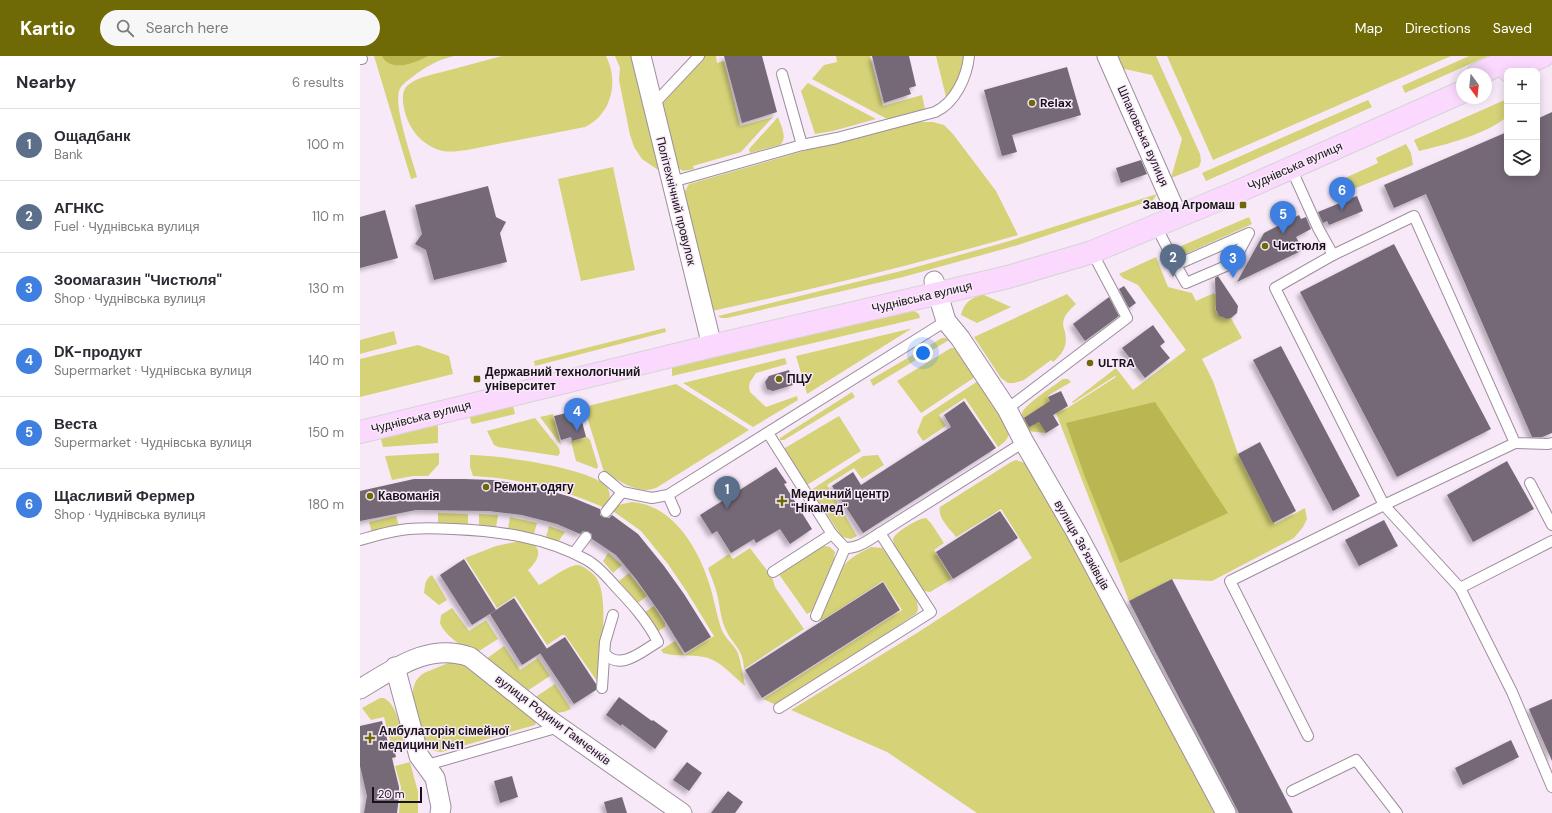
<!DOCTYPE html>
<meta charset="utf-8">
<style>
body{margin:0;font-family:"DM Sans",sans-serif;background:#f7f7f7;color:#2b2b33}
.controls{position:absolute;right:12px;top:12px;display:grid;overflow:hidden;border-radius:8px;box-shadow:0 2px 10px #0003}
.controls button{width:36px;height:36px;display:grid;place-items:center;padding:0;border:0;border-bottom:1px solid #e1e1e2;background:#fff;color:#2b2b33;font:20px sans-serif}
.compass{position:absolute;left:1096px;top:12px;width:36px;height:36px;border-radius:50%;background:#fff;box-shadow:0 2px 10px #0003;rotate:165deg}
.scale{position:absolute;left:12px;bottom:10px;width:50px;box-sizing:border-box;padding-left:4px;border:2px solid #171218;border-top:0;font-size:11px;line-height:14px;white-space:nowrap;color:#171218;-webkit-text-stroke:3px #f8e9f9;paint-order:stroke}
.you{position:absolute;left:563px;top:297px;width:14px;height:14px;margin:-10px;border:3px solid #fff;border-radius:50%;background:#1a73e8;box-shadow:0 0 0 6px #1a73e833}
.badge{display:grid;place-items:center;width:26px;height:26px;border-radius:50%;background:#6f6a06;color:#fff;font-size:13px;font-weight:700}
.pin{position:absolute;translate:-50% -33px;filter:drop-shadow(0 1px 2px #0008)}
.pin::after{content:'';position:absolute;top:21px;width:14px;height:12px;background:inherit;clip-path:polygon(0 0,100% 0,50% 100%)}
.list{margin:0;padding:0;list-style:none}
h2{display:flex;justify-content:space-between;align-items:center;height:52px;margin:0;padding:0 16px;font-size:17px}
h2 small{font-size:13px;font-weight:400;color:#7c7c81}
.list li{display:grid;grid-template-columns:26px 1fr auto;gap:12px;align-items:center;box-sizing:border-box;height:72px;padding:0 16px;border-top:1px solid #e1e1e2}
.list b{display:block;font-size:15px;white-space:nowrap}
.list p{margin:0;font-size:13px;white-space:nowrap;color:#7c7c81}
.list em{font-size:13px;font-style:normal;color:#7c7c81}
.icon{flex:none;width:22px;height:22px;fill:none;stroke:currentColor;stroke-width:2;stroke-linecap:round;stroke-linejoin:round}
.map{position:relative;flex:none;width:1192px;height:757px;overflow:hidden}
header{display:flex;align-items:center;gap:24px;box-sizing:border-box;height:56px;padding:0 20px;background:#6f6a06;color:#fff}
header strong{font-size:19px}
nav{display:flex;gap:22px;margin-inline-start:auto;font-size:14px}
.search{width:280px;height:36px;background:#f7f7f7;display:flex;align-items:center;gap:10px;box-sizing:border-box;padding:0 14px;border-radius:22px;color:#7c7c81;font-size:15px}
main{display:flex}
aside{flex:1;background:#fff}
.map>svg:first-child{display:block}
.green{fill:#d6d278}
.forest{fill:#bab652}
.building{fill:#766977;filter:url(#shadow)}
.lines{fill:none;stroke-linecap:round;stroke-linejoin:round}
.lane-casing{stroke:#9c8e9d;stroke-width:12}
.street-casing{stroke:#9c8e9d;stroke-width:21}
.primary-casing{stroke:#d5d4d5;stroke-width:24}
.lane{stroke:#fff;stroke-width:10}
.street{stroke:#fff;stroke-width:19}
.primary{stroke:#fbd9fe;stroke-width:22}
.poi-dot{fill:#6f6a06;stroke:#f8e9f9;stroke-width:1.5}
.labels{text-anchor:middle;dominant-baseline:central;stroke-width:3;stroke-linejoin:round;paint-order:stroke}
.poi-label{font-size:12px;font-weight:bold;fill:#171218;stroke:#f8e9f9;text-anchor:start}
.street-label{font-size:12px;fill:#171218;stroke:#f8e9f9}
</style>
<header>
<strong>Kartio</strong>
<div class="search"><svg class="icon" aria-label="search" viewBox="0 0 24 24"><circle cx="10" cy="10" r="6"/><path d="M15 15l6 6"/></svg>Search here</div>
<nav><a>Map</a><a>Directions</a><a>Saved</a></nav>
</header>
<main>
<aside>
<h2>Nearby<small>6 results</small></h2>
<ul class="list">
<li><span class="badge" style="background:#5c6f8a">1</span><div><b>Ощадбанк</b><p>Bank</p></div><em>100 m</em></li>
<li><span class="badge" style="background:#5c6f8a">2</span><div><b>АГНКС</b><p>Fuel · Чуднівська вулиця</p></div><em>110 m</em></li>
<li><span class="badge" style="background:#3f7fe0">3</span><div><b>Зоомагазин &quot;Чистюля&quot;</b><p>Shop · Чуднівська вулиця</p></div><em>130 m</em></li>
<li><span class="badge" style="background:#3f7fe0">4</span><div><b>DK-продукт</b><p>Supermarket · Чуднівська вулиця</p></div><em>140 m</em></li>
<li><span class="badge" style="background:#3f7fe0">5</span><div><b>Веста</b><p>Supermarket · Чуднівська вулиця</p></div><em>150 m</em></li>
<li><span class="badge" style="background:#3f7fe0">6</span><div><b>Щасливий Фермер</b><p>Shop · Чуднівська вулиця</p></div><em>180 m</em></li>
</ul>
</aside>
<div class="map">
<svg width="1192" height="757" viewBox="0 0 1192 757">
<defs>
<filter id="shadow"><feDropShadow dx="-3.5" dy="3.5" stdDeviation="2" flood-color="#0004"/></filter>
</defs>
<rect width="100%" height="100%" fill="#f8e9f9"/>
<g class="green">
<path d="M14 0H94C77 4 65 11 51 22 47 25 41 29 39 35 34 52 52 102 57 121L51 123Z"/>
<path d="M142 0H246C259 25 252 58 225 71L107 94C98 95 88 97 79 94 70 91 58 83 53 74 46 64 37 38 48 29 58 21 74 18 86 15 105 10 123 5 142 0Z"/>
<polygon points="255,0 271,0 301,116 282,103 274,91 270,79 259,24 260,12"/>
<polygon points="344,0 356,0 357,7 364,5 380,70 413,61 381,96 333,110 334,113 323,115 317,111 301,48"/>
<polygon points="476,0 510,0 523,50 562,39 565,53 529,64 452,23 464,9 477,6"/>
<path d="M576 0H605C604 16 597 29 586 41Z"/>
<polygon points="755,0 796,0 840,98 841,105 839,111 811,122 822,83 792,19 760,12"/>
<polygon points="807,0 1091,0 853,104"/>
<polygon points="1109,0 1128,0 1045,37 1042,30"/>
<polygon points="448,27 516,63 473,75 455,78 441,35"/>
<path d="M1147 43V61C1126 78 1085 89 1059 95L1054 84Z"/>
<polygon points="1008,44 1012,51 846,125 842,117"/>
<path d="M418 61C421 70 428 82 420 89L390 97 389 93Z"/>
<path d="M558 66H573L584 69 593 78 636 135 658 179C557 208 455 233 352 255L324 137 329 128 461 90Z"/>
<polygon points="1046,88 1051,97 1053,109 991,134 985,122 1018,107 1016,102"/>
<polygon points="253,111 275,214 221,225 198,123"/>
<polygon points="797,138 793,144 658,189 543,221 367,262 361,262 358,260 549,213 646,186"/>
<polygon points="889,161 892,168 821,200 816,197 814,193"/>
<path d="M796 201 808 231 832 237 836 245 854 237 859 244C853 251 855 258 863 262H871L882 282 842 303 853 325 878 398 913 466 915 468 945 452 947 463 943 471 934 482 852 525 812 523 769 545 696 357 693 359 686 377 667 375C665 370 660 363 662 357 664 349 695 329 703 323H708L711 326 689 339 688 341 696 357 709 351 756 321 755 320 713 347 712 346 756 312 773 334 826 294 778 229 763 222 759 218Z"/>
<path d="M707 238 716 248C711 253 706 257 704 263 702 268 704 272 705 276 708 290 703 297 693 306L691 304 664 324 654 327H648L641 322 614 281Z"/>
<path d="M622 239H624L651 251 617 267 601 259C604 247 610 242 622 239Z"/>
<polygon points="554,255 559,258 560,262 312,320 312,311"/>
<polygon points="305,272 306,276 175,310 174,305"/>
<polygon points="549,273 551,273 447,338 436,300"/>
<polygon points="34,275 37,288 0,298 0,284"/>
<polygon points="582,282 585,282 589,284 513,330 510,324"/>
<polygon points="58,289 89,300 93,318 0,341 0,303"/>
<polygon points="591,292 595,292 615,321 561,357 537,325"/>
<polygon points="425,302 427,308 396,317 390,326 389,331 390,336 406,351 437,340 438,344 393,371 323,327"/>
<path d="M618 325 649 373C650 382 645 386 638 391L605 342 579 359 586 370 563 385 557 376 563 361Z"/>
<path d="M316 328 389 374 296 432C278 439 260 425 244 416L224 351Z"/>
<polygon points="492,336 495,341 424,384 420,384 420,382"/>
<polygon points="153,350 155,358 113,368 111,367 110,361"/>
<polygon points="193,358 201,389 180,361"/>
<polygon points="479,360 501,395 447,429 425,395 425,392"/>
<polygon points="175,362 199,392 200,397 198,400 138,391 134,389 127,375"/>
<polygon points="78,369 78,387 23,391 21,383"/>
<polygon points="227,381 230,384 238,410 237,413 216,405 211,385"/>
<polygon points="79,397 79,408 68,420 53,420 32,424 25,400"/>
<path d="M110 399C138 399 223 411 244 428 249 432 251 438 249 444L243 451C198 432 161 423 113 420L110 411Z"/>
<polygon points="518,399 524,409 502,423 494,412 467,429 497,480 491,483 482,481 451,434 503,400"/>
<path d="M656 404 665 407 864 757H617L527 696 431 654 557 577 672 502 641 453 596 481C590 473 577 462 580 451L651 406Z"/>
<path d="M272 446C313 449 338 492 349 527 354 542 356 557 361 572 364 582 374 588 378 597 381 607 383 619 385 630 373 620 360 604 344 601 330 598 317 601 303 597L301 594 315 585 324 599 354 580 327 536 308 508 281 475 253 455 258 449Z"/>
<polygon points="78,457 108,458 108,469 78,468"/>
<polygon points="119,458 138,459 136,472 119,469"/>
<polygon points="36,460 39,470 12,477 9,466"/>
<polygon points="150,461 177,467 174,478 148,473"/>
<path d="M566 462 571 467 584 487 574 494 592 523 570 536 564 535C556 523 534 497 533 483 535 476 559 462 566 462Z"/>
<polygon points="189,470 205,476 198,486 186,481"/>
<path d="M160 485C163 486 169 486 172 488 185 494 175 508 168 514L179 529C187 525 209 509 217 509 221 509 224 511 228 514 232 517 236 520 238 525 249 545 240 604 239 628L205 579H202L187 589 155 540 137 552 105 502 136 490Z"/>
<polygon points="465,490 470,491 475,496 473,510 454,554 447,558 418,517 460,491"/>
<path d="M511 491 522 492 533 506 556 541 558 552 557 557 485 606 416 649 403 643 542 554 523 525 461 565 460 562 481 513C489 502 499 497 511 491Z"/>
<path d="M390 492 412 521 415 531 444 573 384 613C383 591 372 589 365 572 360 561 360 549 357 538 355 529 351 521 348 512L369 498 373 503Z"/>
<polygon points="248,497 262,509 253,517 243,505"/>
<polygon points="269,517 287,540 278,547 259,525"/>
<path d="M72 519 87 544 79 549 64 537C65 529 65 523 72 519Z"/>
<polygon points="294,550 305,567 305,571 297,576 285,556"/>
<path d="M92 552 109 575 126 564 138 583 119 595C107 596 84 579 80 567L81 559Z"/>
<polygon points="144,590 160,614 178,602 190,620 164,637 126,603"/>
<path d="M100 604 177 665 175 669 82 696C74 696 70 693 65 688 59 668 41 631 64 617L93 605Z"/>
<path d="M195 628 211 653C193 662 189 652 174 642Z"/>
<path d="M20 642H24C38 650 40 672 44 687L35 689 31 688 24 661 11 664 2 652Z"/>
<polygon points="50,706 58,736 58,757 39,757 41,731 35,710"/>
</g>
<g class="forest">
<path d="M22 0H68C55 7 31 17 22 0Z"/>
<polygon points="795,346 868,457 760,507 725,421 706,367"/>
</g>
<g class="building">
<polygon points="364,0 402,0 417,56 382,67"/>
<polygon points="512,0 549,0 556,30 549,32 551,38 524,47"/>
<polygon points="707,11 721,59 652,79 657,96 642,100 624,34"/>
<polygon points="1192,56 1192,377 1182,381 1172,381 1066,138 1034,152 1024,129 1147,76 1147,117 1177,117 1177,63"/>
<polygon points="781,104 787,118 761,127 756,112"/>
<polygon points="128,130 136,161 146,166 140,177 147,206 74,224 66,194 55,188 62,178 55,149"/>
<polygon points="997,140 1003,155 969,169 967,165 963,167 958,156"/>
<polygon points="25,154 38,202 0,212 0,161"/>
<polygon points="939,159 941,163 946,161 951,173 936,181 943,194 877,226 904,177"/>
<polygon points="1034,188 1131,373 1037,421 940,236"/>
<polygon points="858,220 878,250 877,257 871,262 867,263 859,260 856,254 855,222"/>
<polygon points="764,230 776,247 769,252 759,233"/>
<polygon points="749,241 759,260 725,285 713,268"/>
<polygon points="793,269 805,286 800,290 810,302 785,322 762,292"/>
<polygon points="921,290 1000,440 973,455 893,304"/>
<polygon points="429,314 433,329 413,335 407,333 405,326 409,320"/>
<polygon points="701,335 708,350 693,359 699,369 686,377 679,366 669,371 664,362 690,345 688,341"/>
<polygon points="604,345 636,392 503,477 472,430 493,416 501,429 591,371 584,359"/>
<polygon points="219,354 226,381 212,385 211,381 201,384 194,360"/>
<polygon points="900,386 936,455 913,467 878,398"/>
<polygon points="1147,405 1174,453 1113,486 1087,439"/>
<polygon points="416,411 427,427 424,428 452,473 430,488 420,473 396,487 394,483 371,497 357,475 352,478 340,459"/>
<polygon points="54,423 104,423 133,424 173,430 211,441 240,453 240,459 245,462 249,462 252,459 278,478 304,510 324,538 351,581 325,597 302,560 276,523 256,499 232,483 232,478 227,475 223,475 220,478 197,468 162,459 129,455 56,454 0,465 0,435"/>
<polygon points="640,455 658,482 593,523 576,496"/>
<polygon points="1024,464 1038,490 999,510 985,484"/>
<polygon points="104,503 136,554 112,569 80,519"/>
<polygon points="812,523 933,757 879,757 769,545"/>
<polygon points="523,526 540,554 402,642 385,614"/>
<polygon points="154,542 187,593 162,609 130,558"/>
<polygon points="205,581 236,628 236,634 214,648 180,597"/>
<polygon points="259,641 292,665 293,664 308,675 295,693 262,668 261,670 246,659"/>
<polygon points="1192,643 1192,705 1169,653"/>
<polygon points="22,665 29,690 33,689 36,701 32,702 39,731 39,741 37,757 4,757 7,740 0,710 0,670"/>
<polygon points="1151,684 1159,701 1103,729 1095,712"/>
<polygon points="327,706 342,717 329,735 313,724"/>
<polygon points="152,720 158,741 140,747 134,725"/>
<polygon points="368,735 383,746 375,757 351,757"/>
<polygon points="262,741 267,757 247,757 244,746"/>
</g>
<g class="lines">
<defs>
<g id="lane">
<polyline points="0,3 2,3"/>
<polyline points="422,18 442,89"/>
<polyline points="292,50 339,0"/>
<polyline points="931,112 958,172 973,199 1054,160 1155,387 1188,388 1192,387"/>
<path d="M312 126 442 89 477 82 575 56C595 47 607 21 609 0"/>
<polyline points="796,170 816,209"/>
<polygon points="889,177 873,207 826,227 816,209"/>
<polyline points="973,199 915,232 1024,449 1155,387"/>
<polyline points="647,353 767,262 732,196"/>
<polyline points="408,377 472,478 485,492 456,560"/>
<polyline points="244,421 262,436 292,442 308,439 586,265"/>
<polyline points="1170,427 1192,469"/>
<polyline points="308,439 315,455"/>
<polyline points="246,456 262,436"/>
<path d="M0 484C14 480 27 476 41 474 58 471 76 472 93 473 139 475 186 481 227 504 238 510 247 521 256 531 272 548 287 564 298 586 282 595 261 615 245 598"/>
<path d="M485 492C498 493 510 483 520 477L664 386"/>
<polyline points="214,497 226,481"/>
<polyline points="413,516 472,478"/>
<polyline points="1100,532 1152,636 1192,731"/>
<polyline points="242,632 245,586 253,559"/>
<polyline points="419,652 571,556 520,477"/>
<polyline points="948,680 870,525 1024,449 1100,532 1192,485"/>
<polyline points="67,709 199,671"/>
<polyline points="932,735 996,704 1037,757"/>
</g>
<g id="street">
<polyline points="281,0 352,290"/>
<polyline points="747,0 818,161"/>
<polyline points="574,225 586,265 600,282 647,353 664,386 716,476 866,757"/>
<polyline points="35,611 59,700 75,722 81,751 80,757"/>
<path d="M0 633C34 613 69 586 110 601L188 663 322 757"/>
</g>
<g id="primary">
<polyline points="1149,15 1183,0"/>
<polyline points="1118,18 1158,0"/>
<polyline points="0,376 352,290 648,221 732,196 877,136 1102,36"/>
</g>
</defs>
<use href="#lane" class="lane-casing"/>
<use href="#street" class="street-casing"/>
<use href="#primary" class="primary-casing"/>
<use href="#lane" class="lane"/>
<use href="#street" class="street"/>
<use href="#primary" class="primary"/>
</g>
<g class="poi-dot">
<circle cx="672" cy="47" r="4"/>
<rect x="879" y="145" width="8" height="8" rx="2"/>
<circle cx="905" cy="190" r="4"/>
<circle cx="730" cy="307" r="4"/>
<rect x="113" y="319" width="8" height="8" rx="2"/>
<circle cx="419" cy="323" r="4"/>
<circle cx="126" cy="431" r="4"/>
<circle cx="10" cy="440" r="4"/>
<path d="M420 439h4v4h4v4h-4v4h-4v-4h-4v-4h4z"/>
<path d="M8 676h4v4h4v4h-4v4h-4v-4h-4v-4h4z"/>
</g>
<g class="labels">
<g class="poi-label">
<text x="680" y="47">Relax</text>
<text x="875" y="149" text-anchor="end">Завод Агромаш</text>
<text x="913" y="190">Чистюля</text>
<text x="738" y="307">ULTRA</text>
<text x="125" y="316">Державний технологiчний<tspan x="125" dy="14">університет</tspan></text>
<text x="427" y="323">ПЦУ</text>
<text x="134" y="431">Ремонт одягу</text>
<text x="431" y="438">Медичний центр<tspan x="431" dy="14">"Нікамед"</tspan></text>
<text x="18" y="440">Кавоманія</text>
<text x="19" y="675">Амбулаторія сімейної<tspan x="19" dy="14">медицини №11</tspan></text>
</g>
<g class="street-label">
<text transform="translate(783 80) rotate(66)">Шпаковська вулиця</text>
<text transform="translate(935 110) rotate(-24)">Чуднівська вулиця</text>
<text transform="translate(316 145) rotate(76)">Політехнічний провулок</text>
<text transform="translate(562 241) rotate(-13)">Чуднівська вулиця</text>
<text transform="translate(61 361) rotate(-14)">Чуднівська вулиця</text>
<text transform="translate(722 489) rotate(61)">вулиця Звʼязківців</text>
<text transform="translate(193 664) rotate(37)">вулиця Родини Гамченків</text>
</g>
</g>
</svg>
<div class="controls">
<button>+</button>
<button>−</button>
<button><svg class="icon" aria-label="layers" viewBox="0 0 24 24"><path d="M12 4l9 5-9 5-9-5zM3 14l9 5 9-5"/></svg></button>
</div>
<svg class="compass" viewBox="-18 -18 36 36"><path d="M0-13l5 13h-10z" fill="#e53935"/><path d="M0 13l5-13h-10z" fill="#7c7c81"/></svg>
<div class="scale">20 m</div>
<div class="you"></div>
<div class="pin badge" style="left:367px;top:453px;background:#5c6f8a">1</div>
<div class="pin badge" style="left:813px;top:221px;background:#5c6f8a">2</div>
<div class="pin badge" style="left:873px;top:222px;background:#3f7fe0">3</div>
<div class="pin badge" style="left:217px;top:375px;background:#3f7fe0">4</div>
<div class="pin badge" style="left:923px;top:178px;background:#3f7fe0">5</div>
<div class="pin badge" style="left:982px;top:154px;background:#3f7fe0">6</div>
</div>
</main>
